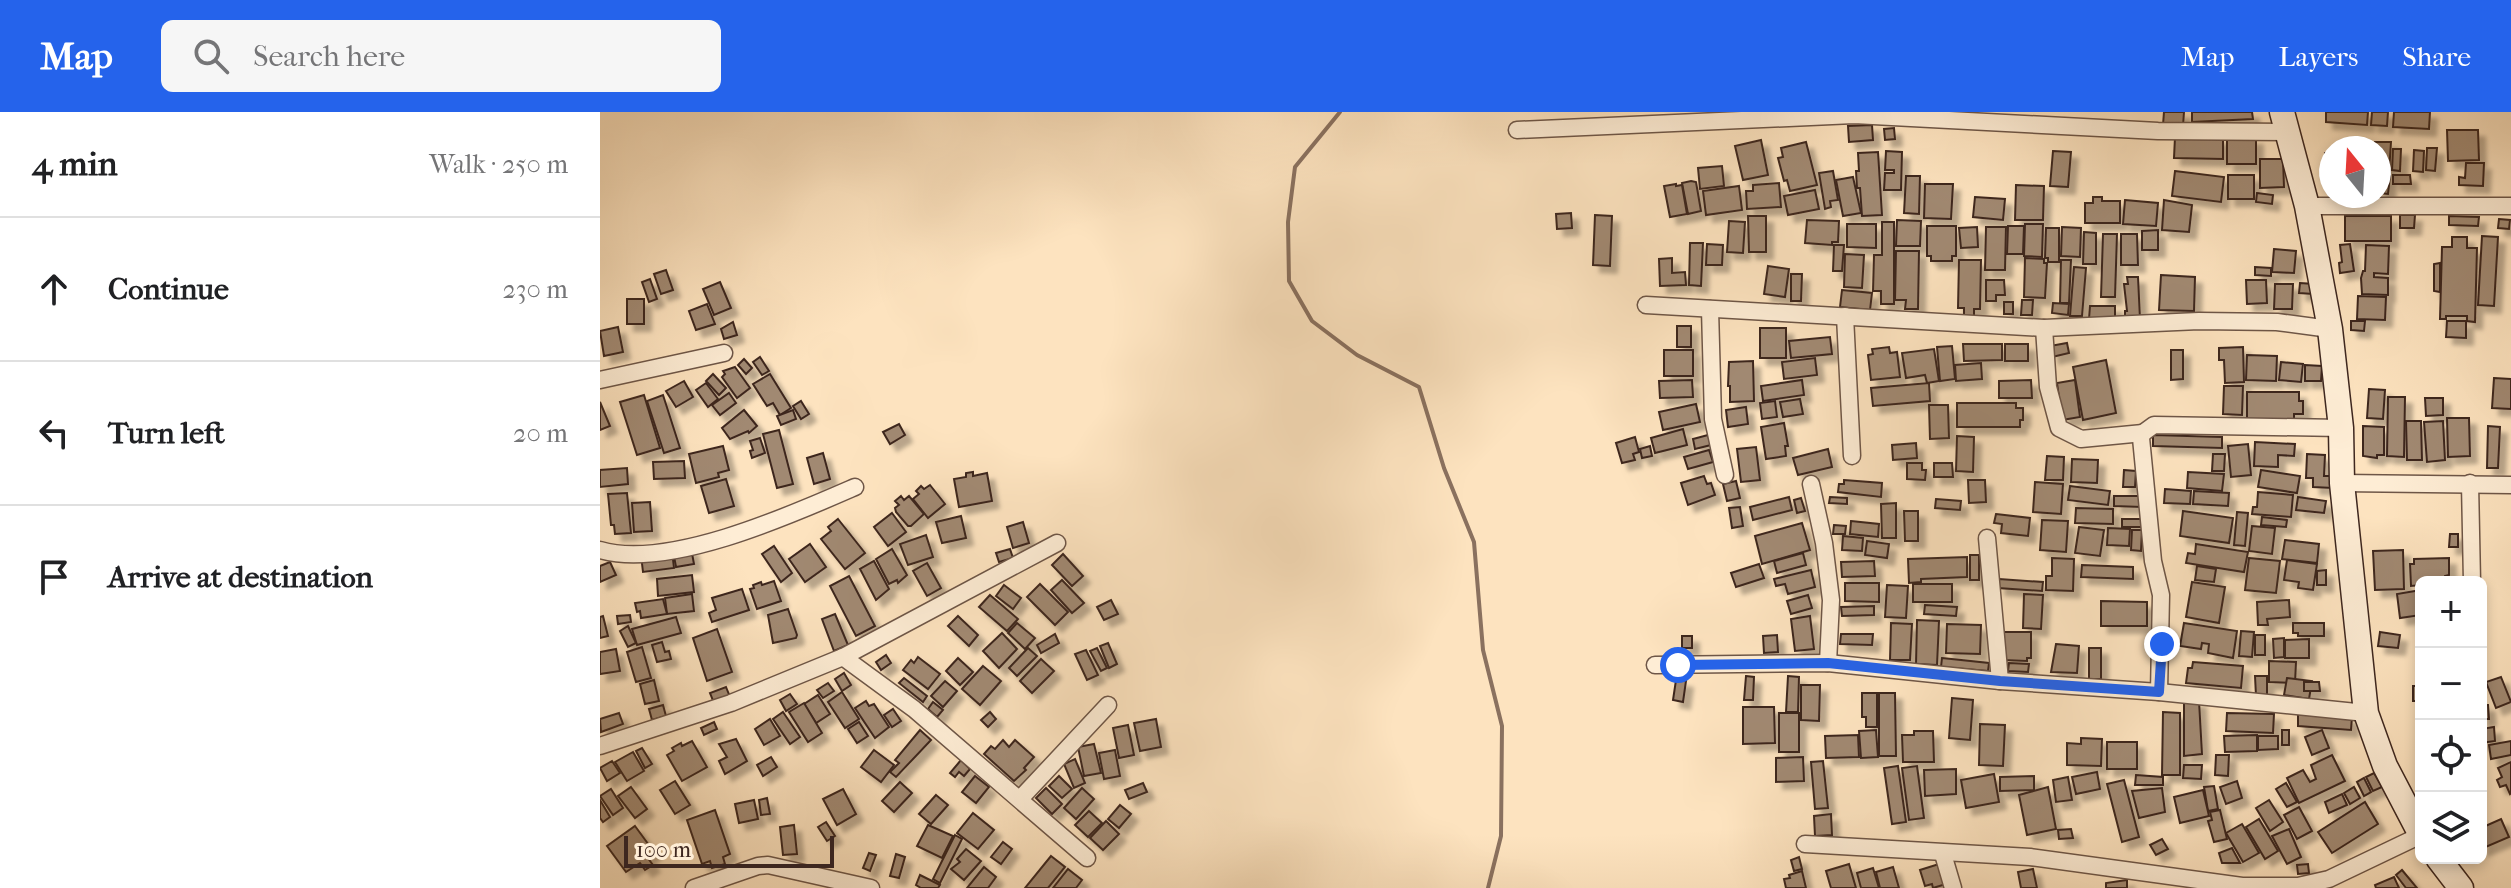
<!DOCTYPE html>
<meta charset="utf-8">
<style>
body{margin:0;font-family:"IM FELL French Canon",serif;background:#f6f6f6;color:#202124}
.controls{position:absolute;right:24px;bottom:24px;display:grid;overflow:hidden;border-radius:12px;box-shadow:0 4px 12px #0003}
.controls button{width:72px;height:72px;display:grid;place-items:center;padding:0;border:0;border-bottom:2px solid #e0e0e0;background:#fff;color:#202124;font:40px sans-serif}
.compass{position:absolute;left:1719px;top:24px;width:72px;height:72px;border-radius:50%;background:#fff;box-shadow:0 4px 12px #0003;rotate:342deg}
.scale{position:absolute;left:24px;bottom:20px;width:210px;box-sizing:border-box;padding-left:8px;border:4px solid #3e271f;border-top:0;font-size:22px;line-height:28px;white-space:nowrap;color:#3e271f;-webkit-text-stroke:6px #feedd5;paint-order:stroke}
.stop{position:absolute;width:24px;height:24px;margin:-18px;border:6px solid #2563eb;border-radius:50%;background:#fff}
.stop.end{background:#2563eb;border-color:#fff;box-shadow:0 2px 8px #0008}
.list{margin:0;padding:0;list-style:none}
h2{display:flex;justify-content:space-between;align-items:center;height:104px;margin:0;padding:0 32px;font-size:34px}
h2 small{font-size:26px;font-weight:400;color:#757577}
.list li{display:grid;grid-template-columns:52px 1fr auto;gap:24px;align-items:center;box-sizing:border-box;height:144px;padding:0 32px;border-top:2px solid #e0e0e0}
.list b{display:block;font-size:30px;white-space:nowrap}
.list em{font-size:26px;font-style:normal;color:#757577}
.icon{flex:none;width:44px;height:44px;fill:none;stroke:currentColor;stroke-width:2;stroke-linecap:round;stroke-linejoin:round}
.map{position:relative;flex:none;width:1911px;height:776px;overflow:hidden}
header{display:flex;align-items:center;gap:48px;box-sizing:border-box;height:112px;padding:0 40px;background:#2563eb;color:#fff}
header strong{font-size:38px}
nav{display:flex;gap:44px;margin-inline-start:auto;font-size:28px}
.search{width:560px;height:72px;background:#f6f6f6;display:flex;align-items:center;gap:20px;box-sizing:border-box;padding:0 28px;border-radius:12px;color:#757577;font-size:30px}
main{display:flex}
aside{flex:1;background:#fff}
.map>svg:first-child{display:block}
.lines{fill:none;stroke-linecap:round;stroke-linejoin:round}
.stream{stroke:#8a715f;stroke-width:4}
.building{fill:#a18972;stroke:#3e271f;stroke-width:2;filter:url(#shadow)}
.street-casing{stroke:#6e5647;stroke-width:19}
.secondary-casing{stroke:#3e271f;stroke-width:27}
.street{stroke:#feedd5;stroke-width:16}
.secondary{stroke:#feedd5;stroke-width:24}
.route{stroke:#2563eb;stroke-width:10}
</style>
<header>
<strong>Map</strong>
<div class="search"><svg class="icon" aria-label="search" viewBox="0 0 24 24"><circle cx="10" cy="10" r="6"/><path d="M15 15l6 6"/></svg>Search here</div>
<nav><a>Map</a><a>Layers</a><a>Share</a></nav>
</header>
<main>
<aside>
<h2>4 min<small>Walk · 250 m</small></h2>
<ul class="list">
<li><svg class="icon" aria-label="ahead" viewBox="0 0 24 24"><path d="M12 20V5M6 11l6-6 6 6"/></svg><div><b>Continue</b></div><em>230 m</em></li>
<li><svg class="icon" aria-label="left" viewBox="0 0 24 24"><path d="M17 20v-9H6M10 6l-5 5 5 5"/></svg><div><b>Turn left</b></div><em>20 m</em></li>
<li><svg class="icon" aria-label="arrive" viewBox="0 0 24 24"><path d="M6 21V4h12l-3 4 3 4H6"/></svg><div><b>Arrive at destination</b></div></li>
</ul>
</aside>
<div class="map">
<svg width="1911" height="776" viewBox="0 0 1911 776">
<defs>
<filter id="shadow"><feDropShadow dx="7" dy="7" stdDeviation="2" flood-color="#0004"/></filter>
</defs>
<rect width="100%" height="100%" fill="#fde3bf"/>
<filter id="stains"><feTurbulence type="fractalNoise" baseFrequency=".0025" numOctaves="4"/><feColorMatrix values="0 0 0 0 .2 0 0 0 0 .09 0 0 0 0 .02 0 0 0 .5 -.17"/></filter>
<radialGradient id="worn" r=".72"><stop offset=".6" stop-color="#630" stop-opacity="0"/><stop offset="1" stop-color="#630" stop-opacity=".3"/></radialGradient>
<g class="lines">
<polyline class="stream" points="740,0 695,55 688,110 689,169 712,209 757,243 819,275 844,356 874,430 883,538 902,614 901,724 888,776"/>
</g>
<g class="building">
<polygon points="1564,0 1584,0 1583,14 1563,13"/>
<polygon points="1592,0 1652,0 1653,7 1592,10"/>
<polygon points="1726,0 1768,0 1767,13 1726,10"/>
<polygon points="1772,0 1788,0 1787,14 1771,13"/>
<polygon points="1794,0 1830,0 1829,17 1793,15"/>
<polygon points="1272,13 1273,28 1249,30 1248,14"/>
<polygon points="1294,16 1295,27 1285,28 1284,17"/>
<polygon points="1847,18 1878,18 1879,48 1848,49"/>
<polygon points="1575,25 1623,26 1623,47 1574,46"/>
<polygon points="1656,26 1656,52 1627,52 1627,27"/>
<polygon points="1161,28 1168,63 1143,68 1135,34"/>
<polygon points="1206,30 1217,73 1190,79 1187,68 1184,69 1178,46 1183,45 1181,36"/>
<polygon points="1775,30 1791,30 1789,60 1779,59 1779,36 1774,36"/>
<polygon points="1827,36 1837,36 1835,59 1826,58"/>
<polygon points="1793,37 1801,37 1800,59 1792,58"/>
<polygon points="1814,38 1824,39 1823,60 1813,59"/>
<polygon points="1286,39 1302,40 1301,78 1284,78 1285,61 1294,61 1294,58 1285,58"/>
<polygon points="1453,39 1471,40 1468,75 1450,74"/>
<polygon points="1278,40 1282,103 1262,104 1260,76 1257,76 1256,59 1259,59 1258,41"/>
<polygon points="1731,40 1731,65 1727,66 1725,41"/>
<polygon points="1660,47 1683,47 1684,75 1660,76"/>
<polygon points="1866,51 1884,51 1883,74 1859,73 1859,65 1865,66"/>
<polygon points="1122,54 1124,74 1100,77 1098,56"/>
<polygon points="1233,59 1238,88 1230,89 1231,95 1225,97 1219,61"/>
<polygon points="1575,59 1624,65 1621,90 1572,84"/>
<rect x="1628" y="63" width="26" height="24"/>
<polygon points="1779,63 1790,64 1788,82 1779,81"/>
<polygon points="1793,63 1810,63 1811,72 1793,72"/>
<polygon points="1306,64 1320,64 1319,102 1304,101"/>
<polygon points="1253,65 1261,101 1243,104 1236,68"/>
<polygon points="1091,69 1096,70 1101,99 1088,102 1082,71"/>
<polygon points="1179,71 1181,95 1147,97 1146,79 1153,79 1153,73"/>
<polygon points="1076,72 1076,74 1082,73 1087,102 1070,105 1064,74"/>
<polygon points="1325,72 1353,72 1351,107 1324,106"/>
<polygon points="1416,73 1444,74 1443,108 1415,108"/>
<polygon points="1139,74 1142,98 1106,103 1103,79"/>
<polygon points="1215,78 1219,97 1188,103 1184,84"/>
<polygon points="1657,81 1673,83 1672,92 1656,90"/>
<polygon points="1375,85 1405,87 1403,108 1373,105"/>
<polygon points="1493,85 1502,85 1502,89 1520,89 1520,111 1485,111 1485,91 1493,91"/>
<polygon points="1525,88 1558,91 1556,114 1523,112"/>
<polygon points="1564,88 1592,93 1589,120 1562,118"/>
<polygon points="971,101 972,116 957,117 956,102"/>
<polygon points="995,103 1012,104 1010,154 993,153"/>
<polygon points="1800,103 1815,103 1814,116 1800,116"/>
<polygon points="1148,104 1166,104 1166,140 1149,140"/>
<rect x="1745" y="104" width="46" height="25"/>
<polygon points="1849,104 1879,105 1878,114 1849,113"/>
<polygon points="1899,107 1910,108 1909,117 1898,116"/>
<polygon points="1207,108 1239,109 1238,130 1232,130 1232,133 1205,131"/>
<polygon points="1297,108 1321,109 1320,134 1296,134"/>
<polygon points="1129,109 1145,110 1143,141 1127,140"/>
<polygon points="1282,110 1294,110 1294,192 1281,192 1281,179 1273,179 1274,143 1282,143"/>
<polygon points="1247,112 1276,112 1276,136 1247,135"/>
<polygon points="1425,112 1443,112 1442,145 1424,144"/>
<polygon points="1327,114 1356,114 1356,144 1352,144 1352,149 1331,149 1331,144 1327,144"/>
<polygon points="1408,114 1424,114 1423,142 1407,142"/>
<polygon points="1377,115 1378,135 1361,136 1359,116"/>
<polygon points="1386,115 1406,115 1405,158 1385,158"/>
<polygon points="1462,115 1481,116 1480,145 1461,144"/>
<polygon points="1446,116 1459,116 1459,150 1448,150 1448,146 1445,146"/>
<polygon points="1558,118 1558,138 1542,138 1542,119"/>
<polygon points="1484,120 1496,121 1496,152 1483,152"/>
<polygon points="1503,122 1517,122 1515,185 1501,185"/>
<polygon points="1521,122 1537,122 1538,153 1521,153"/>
<polygon points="1882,124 1898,125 1894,194 1878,193"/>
<polygon points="1852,125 1867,125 1867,136 1877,136 1875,210 1867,209 1867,204 1846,204 1846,207 1840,207 1842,135 1852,135"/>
<polygon points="1090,131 1103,131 1101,174 1089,173"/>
<polygon points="1107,132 1123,133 1122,153 1106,153"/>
<polygon points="1750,132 1754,159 1740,161 1739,151 1742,150 1740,133"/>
<polygon points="1234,133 1244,133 1242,159 1233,159"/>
<polygon points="1766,133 1789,134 1788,162 1774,161 1774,165 1788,166 1788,183 1762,182 1761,166 1763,159 1765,159"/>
<polygon points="1674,137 1696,139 1694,161 1672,160"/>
<polygon points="1296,139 1319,139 1318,197 1305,197 1306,188 1295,188"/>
<polygon points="1245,142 1264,143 1262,176 1244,175"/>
<polygon points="1072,146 1072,161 1085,160 1086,173 1060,174 1059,147"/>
<polygon points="1425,146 1444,147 1444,151 1447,151 1445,186 1424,185"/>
<polygon points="1359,148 1381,148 1380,197 1374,197 1374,204 1364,204 1364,196 1358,196"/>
<polygon points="1461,148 1471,148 1469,191 1460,191"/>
<polygon points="1840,151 1840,180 1834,179 1834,152"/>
<polygon points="1168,154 1189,157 1185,185 1164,182"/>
<polygon points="1474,155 1486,156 1482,204 1470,204"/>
<polygon points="1655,155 1671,156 1671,164 1655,163"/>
<polygon points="66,158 73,178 61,182 54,162"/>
<polygon points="1191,162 1202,162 1201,189 1191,189"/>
<polygon points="1561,163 1595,165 1594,199 1559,198"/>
<polygon points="1527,165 1538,165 1540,207 1525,208 1525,199 1527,199 1524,172 1528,172"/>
<polygon points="50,167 57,187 49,190 42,170"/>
<polygon points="1386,168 1404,168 1405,183 1396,183 1396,189 1386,189"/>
<polygon points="1646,168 1666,168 1667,191 1647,192"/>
<polygon points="120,170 131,196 114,203 103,177"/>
<polygon points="1700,171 1714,172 1713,182 1699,181"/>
<polygon points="1675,172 1693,172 1692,197 1674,197"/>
<polygon points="1242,178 1272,181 1270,198 1240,195"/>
<polygon points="1758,184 1786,185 1785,208 1757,207"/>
<rect x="27" y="187" width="17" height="25"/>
<polygon points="1422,188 1433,188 1432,203 1421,203"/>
<rect x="1404" y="190" width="9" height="12"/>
<polygon points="1453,191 1469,192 1468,203 1452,201"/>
<polygon points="107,192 115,212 96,218 89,199"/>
<polygon points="1490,194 1515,194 1515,208 1489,207"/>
<polygon points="1751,209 1765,209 1764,219 1751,218"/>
<polygon points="1847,209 1866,209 1866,226 1846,225"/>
<polygon points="133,210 137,223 124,227 121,217"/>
<rect x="1077" y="214" width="14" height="21"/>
<polygon points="18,215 23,240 4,244 0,219"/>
<rect x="1160" y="216" width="26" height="30"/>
<polygon points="1230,225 1232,242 1191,246 1189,229"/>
<polygon points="1467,231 1469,241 1452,245 1450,234"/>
<polygon points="1363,232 1402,232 1402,248 1364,249"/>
<rect x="1405" y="232" width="23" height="17"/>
<polygon points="1352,234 1355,267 1340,269 1337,235"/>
<polygon points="1289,235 1290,241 1297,240 1300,265 1271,268 1268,243 1273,242 1272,237"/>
<polygon points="1643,235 1644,270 1625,271 1624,248 1619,248 1619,236"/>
<polygon points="1334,237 1339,269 1327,271 1325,263 1306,266 1302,241"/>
<rect x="1064" y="238" width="29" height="26"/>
<polygon points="1571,238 1583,238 1583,267 1571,268"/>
<polygon points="1647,243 1677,244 1676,269 1646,268"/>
<polygon points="160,245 169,259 162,263 153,250"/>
<polygon points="1215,246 1217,263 1184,267 1182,250"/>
<polygon points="144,247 152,256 146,262 138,253"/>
<polygon points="1506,248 1516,301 1483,308 1473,255"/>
<polygon points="1153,249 1154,289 1130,290 1130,274 1128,274 1129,250"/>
<polygon points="1681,250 1703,252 1701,270 1679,268"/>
<polygon points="1381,251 1382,267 1356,269 1355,253"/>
<polygon points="1705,253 1722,254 1721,269 1705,269"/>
<polygon points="135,255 150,276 137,286 122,265 125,262 123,259"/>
<polygon points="113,262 126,276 119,283 106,269"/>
<polygon points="170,262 191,296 180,303 173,291 167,294 153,272"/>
<polygon points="1894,266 1911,267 1911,297 1892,296"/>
<polygon points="1092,268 1093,285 1060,286 1059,269"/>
<polygon points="1202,268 1204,283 1163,289 1161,274"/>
<polygon points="1431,268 1432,286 1399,286 1399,269"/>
<polygon points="1475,268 1480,305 1462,308 1457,271"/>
<polygon points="84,269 93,285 76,295 66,279"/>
<polygon points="106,271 118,287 108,295 96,278"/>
<polygon points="1329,271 1330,289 1273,294 1271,276"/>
<polygon points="1624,274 1643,274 1642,303 1623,302"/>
<polygon points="1769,277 1785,278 1783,307 1767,306"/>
<polygon points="1647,280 1699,280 1699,289 1703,289 1703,302 1694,302 1694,309 1647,309"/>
<polygon points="129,281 136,291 120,303 112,293"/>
<polygon points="44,283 60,336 37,343 20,290"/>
<polygon points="63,283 80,336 64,341 47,289"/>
<polygon points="1788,285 1805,285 1804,345 1787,344"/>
<polygon points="1825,286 1843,286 1843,303 1826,304"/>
<polygon points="1200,287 1203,302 1183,305 1180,290"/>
<polygon points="201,289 209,302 201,307 193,294"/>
<polygon points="1175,289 1177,305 1162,307 1160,291"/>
<polygon points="0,290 10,314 0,318"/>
<polygon points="1357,291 1416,291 1416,296 1423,296 1423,308 1420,308 1420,315 1357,315"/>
<polygon points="1096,292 1100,310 1063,318 1059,300"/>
<polygon points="1329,293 1348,293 1349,326 1330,327"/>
<polygon points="1146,295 1148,312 1128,315 1126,298"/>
<polygon points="144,298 157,314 149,321 148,319 130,327 122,316"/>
<polygon points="193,298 196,307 181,313 177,304"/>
<polygon points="1847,306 1869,306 1870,344 1848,345"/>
<polygon points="1806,309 1821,309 1822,348 1807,348"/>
<polygon points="1843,309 1845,348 1827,350 1824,310"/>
<polygon points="1184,311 1188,334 1185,334 1186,344 1166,347 1161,315"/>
<polygon points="299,312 305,323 290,332 283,320"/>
<polygon points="1763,314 1784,315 1784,343 1777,343 1777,346 1763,344"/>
<polygon points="1888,314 1900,315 1898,356 1887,356"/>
<polygon points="1083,317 1087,333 1055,341 1051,326"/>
<polygon points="179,318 193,372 177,376 163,322"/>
<polygon points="1108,323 1111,333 1095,337 1093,327"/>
<polygon points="1553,323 1622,325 1622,336 1553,334"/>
<polygon points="1357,324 1374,325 1373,360 1356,359"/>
<polygon points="1035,325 1039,340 1033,342 1035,348 1022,351 1016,331"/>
<polygon points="160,326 165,341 152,346 150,339 153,338 150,329"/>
<polygon points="1655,330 1695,332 1694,344 1678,343 1678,355 1654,354"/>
<polygon points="1316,331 1317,346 1293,348 1292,333"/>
<polygon points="1648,332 1651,363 1631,365 1628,334"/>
<polygon points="123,334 129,358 118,361 119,365 96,371 89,342"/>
<polygon points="1050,334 1052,344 1042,346 1040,337"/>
<polygon points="1156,335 1160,368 1141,370 1137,337"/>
<polygon points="1228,337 1232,355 1198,363 1193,346"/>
<polygon points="1109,338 1113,350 1088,357 1084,345"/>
<polygon points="223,341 230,367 214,372 207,346"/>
<polygon points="1613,342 1625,342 1624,359 1612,359"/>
<polygon points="1707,342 1725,343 1724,364 1733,364 1733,376 1713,375 1713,366 1706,366"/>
<polygon points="1447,344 1464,345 1463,368 1445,368"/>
<polygon points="1472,347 1498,348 1497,371 1471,370"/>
<polygon points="84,349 85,366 54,367 53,350"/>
<polygon points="1307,351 1322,351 1322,358 1326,358 1325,368 1307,367"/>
<polygon points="1334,351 1352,351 1353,365 1334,365"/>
<polygon points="27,356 28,372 0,375 0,358"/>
<polygon points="1524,358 1536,359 1535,375 1523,375"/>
<polygon points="1661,358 1700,364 1697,381 1658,375"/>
<polygon points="373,360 373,364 387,361 392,389 359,395 354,367 366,365 366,361"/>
<polygon points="1588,360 1624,362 1622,379 1587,376"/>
<polygon points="1104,364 1107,372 1111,371 1115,383 1088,393 1081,371"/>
<polygon points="126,367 134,394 109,401 101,374"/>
<polygon points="1244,368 1282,371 1281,385 1238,380 1239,372 1244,372"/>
<polygon points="1368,368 1385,368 1386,390 1369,391"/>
<polygon points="1136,369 1140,386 1127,389 1123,372"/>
<polygon points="1435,370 1463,372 1461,402 1433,400"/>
<polygon points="330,373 345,392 328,406 313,387 319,382 316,379 321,374 324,377"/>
<polygon points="1470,374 1510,379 1508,393 1468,388"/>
<polygon points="1565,377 1591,379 1590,392 1564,391"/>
<polygon points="1594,379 1629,381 1628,394 1593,392"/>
<polygon points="1658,380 1693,383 1691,405 1652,402 1653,395 1657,395"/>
<polygon points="27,381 31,421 15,422 14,413 11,413 8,382"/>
<polygon points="301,384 304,388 309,384 324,402 311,414 308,414 296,400 295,396 299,393 295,389"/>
<polygon points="1514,384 1542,384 1542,395 1514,394"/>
<polygon points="1189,385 1192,398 1153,408 1150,395"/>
<polygon points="1230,385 1247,386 1247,392 1229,391"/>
<polygon points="1698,385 1726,389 1724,401 1696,398"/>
<polygon points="1201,386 1205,399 1197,401 1194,388"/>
<polygon points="1336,387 1361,389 1360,398 1335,396"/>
<polygon points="50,390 52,419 34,420 32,391"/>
<polygon points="1296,391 1296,426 1282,426 1281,392"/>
<polygon points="1140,395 1143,414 1132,416 1129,396"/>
<polygon points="1476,396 1513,397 1513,412 1475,411"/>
<polygon points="1304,399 1318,399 1318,429 1305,429"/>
<polygon points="1583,399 1633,406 1629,431 1580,424"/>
<polygon points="1637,400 1648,401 1645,434 1634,433"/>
<polygon points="292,401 306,420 288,434 274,415"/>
<polygon points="1396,402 1430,406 1428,424 1401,421 1402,412 1394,411"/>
<polygon points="361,404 366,426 342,431 336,410"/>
<polygon points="1662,405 1687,408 1686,415 1661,413"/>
<polygon points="238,407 265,441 245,457 221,427 231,419 228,415"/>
<rect x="1522" y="407" width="20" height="8"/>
<polygon points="1442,408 1468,409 1466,440 1440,438"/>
<polygon points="1251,409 1279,412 1278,425 1250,422"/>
<polygon points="423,410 429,431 413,436 407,415"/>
<polygon points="1202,411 1210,438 1162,452 1155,424"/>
<polygon points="1234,413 1246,414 1245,422 1233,422"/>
<polygon points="1652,414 1675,416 1672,442 1649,439"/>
<polygon points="1479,415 1504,418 1500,444 1475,441"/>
<polygon points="1508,416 1530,417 1529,434 1507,433"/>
<polygon points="1532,418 1542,418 1541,439 1531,438"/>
<polygon points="1850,422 1858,422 1858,435 1849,435"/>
<polygon points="326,423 333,445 308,453 300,432"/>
<polygon points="1243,424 1263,426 1262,439 1242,438"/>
<polygon points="1685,428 1719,432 1717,451 1682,447"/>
<polygon points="1267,429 1289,432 1287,446 1265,443"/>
<polygon points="210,432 226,455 205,470 189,447"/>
<polygon points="1596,432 1648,440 1644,460 1586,451 1588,441 1595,442"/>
<polygon points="174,434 192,461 181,470 162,442"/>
<polygon points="91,436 94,452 76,455 73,439"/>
<polygon points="292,437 307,463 298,471 297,468 289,472 276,447"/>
<polygon points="410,437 413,446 399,450 396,441"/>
<polygon points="1803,438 1804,477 1775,478 1773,439"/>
<polygon points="72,439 74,456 43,460 41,443"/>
<polygon points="1203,441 1206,453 1177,461 1174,449"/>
<polygon points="463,442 483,464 472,474 452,453"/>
<rect x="1370" y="443" width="9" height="25"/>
<polygon points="1367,445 1367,465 1321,467 1321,470 1309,471 1308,447"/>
<polygon points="1452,446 1474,447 1473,479 1446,478 1446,464 1452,464"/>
<polygon points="1649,446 1680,449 1676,481 1645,478"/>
<polygon points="1849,446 1849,463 1845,464 1845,470 1821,470 1821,473 1811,474 1810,452 1814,452 1814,447"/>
<polygon points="1687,448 1717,452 1713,478 1698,476 1699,470 1684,468"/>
<polygon points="274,449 289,477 276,488 260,457"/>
<polygon points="1274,449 1275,464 1242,465 1241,450"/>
<polygon points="10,450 16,463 0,470 0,454"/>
<polygon points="327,451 341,476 327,484 313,459"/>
<polygon points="1159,452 1164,466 1136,475 1131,461"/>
<polygon points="1482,453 1533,455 1533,467 1481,465"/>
<polygon points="1597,454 1616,457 1614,470 1595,468"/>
<polygon points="1211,458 1215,475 1188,482 1185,472 1176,474 1174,467"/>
<polygon points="1726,458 1726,473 1717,473 1717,459"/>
<polygon points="92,463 94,480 58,484 57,467"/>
<polygon points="249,464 275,514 256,524 230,474"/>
<polygon points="1399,467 1443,470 1442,479 1398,476"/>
<polygon points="462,468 484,491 472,501 451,478"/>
<polygon points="174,469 181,489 157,497 150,477 154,476 153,473 161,470 162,473"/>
<polygon points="1592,470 1625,475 1619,511 1586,505"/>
<polygon points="1245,471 1279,471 1279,490 1245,489"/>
<polygon points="440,472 468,500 455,513 427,485"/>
<rect x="1313" y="472" width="39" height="18"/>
<polygon points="404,473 421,486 413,497 396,484"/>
<polygon points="1287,473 1308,474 1306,506 1285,505"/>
<polygon points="142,477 149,498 112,510 109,501 116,498 112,486"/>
<polygon points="1821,478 1821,503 1800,506 1797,482"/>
<polygon points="92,482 94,499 67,502 65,486"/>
<polygon points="1424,482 1443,483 1441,517 1423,516"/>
<polygon points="390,483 418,507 407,519 379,495"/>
<polygon points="1208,483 1212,496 1191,502 1187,489"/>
<polygon points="63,487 67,502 41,506 40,499 37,500 35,491"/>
<polygon points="511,488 518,502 504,508 497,495"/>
<polygon points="1689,488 1690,505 1667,507 1668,513 1658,513 1657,490"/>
<polygon points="1501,489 1547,490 1547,514 1501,514"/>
<polygon points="1325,493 1357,495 1356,504 1324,502"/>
<polygon points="1274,494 1274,503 1242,504 1241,495"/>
<polygon points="188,497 197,523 196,526 173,531 168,503"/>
<polygon points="235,502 248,533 234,539 222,507"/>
<polygon points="30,503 31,510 18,512 17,504"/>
<polygon points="3,504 8,524 0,526 0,505"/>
<polygon points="358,504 378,523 369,534 348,514"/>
<polygon points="1210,504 1214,537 1195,539 1191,507"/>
<polygon points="76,505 81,521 37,533 32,517"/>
<polygon points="1317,508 1339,509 1337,553 1316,552"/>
<polygon points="417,511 435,526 425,537 408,521"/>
<polygon points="1291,511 1312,512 1310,548 1290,548"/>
<polygon points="1584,511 1637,519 1633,546 1608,541 1609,532 1602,531 1601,537 1580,534"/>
<polygon points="1693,511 1724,511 1724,524 1698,524 1698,521 1693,521"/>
<polygon points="1347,512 1381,513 1380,542 1346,541"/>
<polygon points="28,514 36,531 28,535 20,519"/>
<polygon points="117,517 132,560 107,569 93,526"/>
<polygon points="1641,519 1654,520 1652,545 1639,544"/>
<polygon points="1404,520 1431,520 1431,546 1427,546 1427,549 1403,548"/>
<polygon points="1780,520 1800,523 1798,536 1778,534"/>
<polygon points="402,521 417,537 399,556 383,539"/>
<polygon points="455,522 459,531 441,541 437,533"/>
<polygon points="1241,522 1273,522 1272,533 1240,532"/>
<polygon points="1177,523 1178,540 1164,541 1163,524"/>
<rect x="1655" y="523" width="10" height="20"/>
<rect x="1082" y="524" width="10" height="12"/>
<polygon points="1684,526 1684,545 1674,546 1673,527"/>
<polygon points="1709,527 1709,546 1685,546 1685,528"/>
<polygon points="62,530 65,540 69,539 71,547 57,550 52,533"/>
<polygon points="508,531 517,552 509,556 500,534"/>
<polygon points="1456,532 1479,534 1477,561 1451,560"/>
<polygon points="42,535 51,566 36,570 27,540"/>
<polygon points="428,536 437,544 417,564 409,556"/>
<polygon points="497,536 507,556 501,559 490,539"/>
<rect x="1489" y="536" width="12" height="31"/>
<polygon points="16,537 20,559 0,562 0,540"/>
<polygon points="486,538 498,563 487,568 475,542"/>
<polygon points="286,543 291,551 281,558 276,550"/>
<polygon points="318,545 340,562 328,577 303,558 311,548 314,551"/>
<polygon points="358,546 373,560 360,573 346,559"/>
<polygon points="1342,546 1389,551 1388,559 1341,555"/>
<polygon points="441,547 454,559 432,581 420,569"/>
<polygon points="1669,549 1696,550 1695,571 1669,570"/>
<polygon points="1593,550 1643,554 1641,576 1586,571 1588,556 1592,556"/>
<polygon points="1409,551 1429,552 1428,560 1408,559"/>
<polygon points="383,554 401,569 380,593 362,577"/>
<polygon points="244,561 251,573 242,579 235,567"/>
<polygon points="1146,564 1154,565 1153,588 1144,588"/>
<polygon points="1188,564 1199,565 1198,600 1186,600"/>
<polygon points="1655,564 1667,564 1667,584 1656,584"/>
<polygon points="1901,565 1911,590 1896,596 1886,570"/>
<polygon points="304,566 327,584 323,590 299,571"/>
<polygon points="1687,566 1712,569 1709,587 1684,583"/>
<polygon points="54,568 59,589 45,592 40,572"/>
<polygon points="1076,568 1086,569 1083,590 1073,588"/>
<polygon points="345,569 357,579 343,595 331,584"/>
<polygon points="1704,570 1719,570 1720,579 1704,579"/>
<polygon points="228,571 234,579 223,586 217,578"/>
<polygon points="1201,573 1220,573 1219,609 1201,608"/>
<rect x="1813" y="574" width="8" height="15"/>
<polygon points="126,575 130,585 114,591 110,581"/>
<polygon points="242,580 259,607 245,616 228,590"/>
<polygon points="1262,581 1277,581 1277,615 1266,615 1266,605 1262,605"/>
<polygon points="1279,581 1295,581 1296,644 1279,644"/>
<polygon points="190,582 197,592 186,599 180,588"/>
<polygon points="218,583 230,602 216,611 204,592"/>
<polygon points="1352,586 1373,588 1370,628 1349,626"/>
<polygon points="1584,588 1599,589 1602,642 1584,644"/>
<polygon points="266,589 269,594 274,592 289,615 275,626 255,596"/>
<polygon points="333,590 343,598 337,605 328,597"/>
<polygon points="204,591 222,621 208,630 189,600"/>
<polygon points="63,593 66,604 52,608 49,597"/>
<polygon points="1881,593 1888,593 1889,607 1881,607"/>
<polygon points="1143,595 1174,595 1175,631 1143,632"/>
<polygon points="293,597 301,609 292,615 284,603"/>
<polygon points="183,600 200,625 190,632 173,607"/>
<polygon points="390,600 396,607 388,615 381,608"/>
<polygon points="1563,600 1580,601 1580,663 1562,663"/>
<polygon points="19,601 23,612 1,620 0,607"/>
<rect x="1179" y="601" width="20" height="39"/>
<polygon points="1627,601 1674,602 1673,621 1626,619"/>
<polygon points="1698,601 1752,605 1751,618 1698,614"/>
<polygon points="170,607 180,624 164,633 155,617"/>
<polygon points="556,607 561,635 540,639 534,611"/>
<polygon points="114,610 117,617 104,623 101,616"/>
<polygon points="259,610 268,624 257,631 248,617"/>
<polygon points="1380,612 1405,613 1403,654 1379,653"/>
<polygon points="528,613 534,643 519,646 513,616"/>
<polygon points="1894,615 1895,629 1881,631 1881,617"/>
<polygon points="320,618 331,628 296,665 290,660 299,651 295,648"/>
<polygon points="1276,618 1278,645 1261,646 1259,619"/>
<rect x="1682" y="618" width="7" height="15"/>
<polygon points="1722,618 1729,636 1712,643 1705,625"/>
<polygon points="1314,619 1333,619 1334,650 1303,650 1302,623 1314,623"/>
<polygon points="1258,623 1259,645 1226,646 1225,624"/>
<polygon points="1657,623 1657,639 1625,640 1624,624"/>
<polygon points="1658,624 1678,624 1678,637 1658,638"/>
<polygon points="1481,626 1502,627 1501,654 1467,653 1467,631 1481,632"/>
<polygon points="136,627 147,649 125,662 119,649 127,645 119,632"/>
<polygon points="403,628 409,635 415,628 434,645 424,656 426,658 414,669 384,642 391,634 395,637"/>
<polygon points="92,629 107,655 82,669 67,643 74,639 72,636 81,631 82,634"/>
<polygon points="1911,629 1911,643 1891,647 1889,633"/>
<rect x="1507" y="630" width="30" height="27"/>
<polygon points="494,632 501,661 484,664 478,635"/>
<polygon points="42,636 52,652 45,656 36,639"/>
<polygon points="274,638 294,653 281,670 261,655"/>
<polygon points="515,638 520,664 504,667 499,641"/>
<polygon points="33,640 44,659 27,669 15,650"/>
<polygon points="1616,643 1629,643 1628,664 1615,663"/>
<polygon points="1732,643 1745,669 1699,691 1687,666 1703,658 1710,670 1716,667 1711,653"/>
<polygon points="171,645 177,655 163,664 157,653"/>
<polygon points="1203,645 1204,669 1176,670 1176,646"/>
<polygon points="475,647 485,671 474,676 464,652"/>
<polygon points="361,648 370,657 364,664 359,660 355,665 350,661"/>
<polygon points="12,649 20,661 7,669 0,656"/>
<polygon points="1223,649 1228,696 1215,697 1211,650"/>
<polygon points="1911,650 1911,681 1910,682 1906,673 1900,675 1897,668 1902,665 1898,656"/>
<polygon points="1584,653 1602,653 1601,667 1583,666"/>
<polygon points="1298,654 1306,710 1292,712 1284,656"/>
<polygon points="1317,654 1324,706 1309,708 1302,656"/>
<polygon points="1356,657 1356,682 1325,684 1324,658"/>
<polygon points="1497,660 1500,677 1476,682 1472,665"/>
<polygon points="1774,661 1782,675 1773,679 1766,665"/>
<polygon points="1394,662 1399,690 1366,696 1361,668"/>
<polygon points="1536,663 1563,665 1563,673 1535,673"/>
<polygon points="375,664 389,675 376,691 362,680"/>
<polygon points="459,664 472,677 462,686 449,674"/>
<polygon points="1434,664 1434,678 1400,679 1400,665"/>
<polygon points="1468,665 1472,688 1456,690 1453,668"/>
<polygon points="1764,666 1771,680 1764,684 1757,670"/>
<polygon points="1524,668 1539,725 1522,730 1507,672"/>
<polygon points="75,669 90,693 75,702 60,678"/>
<polygon points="1637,669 1642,686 1626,692 1620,675"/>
<polygon points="300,670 312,681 294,700 282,689"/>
<polygon points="543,671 547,680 529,687 525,678"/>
<polygon points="1686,671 1697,690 1687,695 1676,677"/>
<polygon points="1614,674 1618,697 1608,699 1604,675"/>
<polygon points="31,675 47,697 35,706 18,684"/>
<polygon points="1448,675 1456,717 1427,723 1419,683"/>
<polygon points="1754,675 1760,686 1750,692 1744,681"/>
<polygon points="446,676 462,692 452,702 436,686"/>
<polygon points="482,676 494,687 476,707 464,696"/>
<polygon points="1562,676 1565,700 1539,706 1532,679"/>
<polygon points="11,677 23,696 13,703 0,684"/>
<polygon points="243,677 256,702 237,713 223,687"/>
<polygon points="1603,678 1609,704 1580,711 1574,685"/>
<polygon points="1742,682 1747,693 1729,701 1725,690"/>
<polygon points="336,683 348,693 331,712 319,702"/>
<polygon points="167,686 170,702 161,703 159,688"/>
<polygon points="0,688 10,705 3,710 0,706"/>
<polygon points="154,688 158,707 139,711 135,692"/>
<polygon points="1669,688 1683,710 1670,719 1656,696"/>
<polygon points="1765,690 1778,712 1732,741 1718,720"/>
<polygon points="520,693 531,702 519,716 508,707"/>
<polygon points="1699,695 1712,719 1697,727 1684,703"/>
<polygon points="115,698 130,742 123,745 125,752 112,756 110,749 102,752 87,708"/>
<polygon points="1620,698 1627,727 1614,730 1608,709 1612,708 1610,700"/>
<polygon points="489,699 502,711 488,725 475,713"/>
<polygon points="373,701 394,718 378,737 357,721"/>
<polygon points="1231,702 1232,723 1215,724 1214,704"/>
<polygon points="1659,707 1678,739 1665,747 1646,715"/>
<polygon points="1901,707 1909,725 1881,737 1881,716"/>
<polygon points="506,709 519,722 503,738 490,726"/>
<polygon points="226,710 235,724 227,729 218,715"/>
<polygon points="1642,712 1659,741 1643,750 1626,721"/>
<polygon points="194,713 197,742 183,743 180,715"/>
<polygon points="328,713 353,724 342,746 317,734"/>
<polygon points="35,714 54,740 47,745 53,753 45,758 40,751 26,760 7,734"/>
<polygon points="1471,717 1473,726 1459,727 1458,718"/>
<polygon points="1689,717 1701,745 1687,752 1672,724"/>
<polygon points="355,723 362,727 340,771 333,767"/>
<polygon points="1562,727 1568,737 1556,743 1550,733"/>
<polygon points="403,730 412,737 401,752 391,745"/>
<polygon points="1632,736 1640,751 1622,751 1619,741"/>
<polygon points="366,737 381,749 364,768 351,757 360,750 357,747"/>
<polygon points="269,741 276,743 270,759 263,756"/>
<polygon points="296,742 305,745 299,766 290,764"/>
<polygon points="451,744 465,755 448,776 425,776"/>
<polygon points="1199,745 1202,757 1194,759 1191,748"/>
<polygon points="1249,752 1256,776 1231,776 1226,759"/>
<polygon points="1339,752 1346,772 1333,776 1332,772 1325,774 1320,758"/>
<polygon points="1708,752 1709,761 1698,762 1697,753"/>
<polygon points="384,755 396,765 388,776 367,776"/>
<polygon points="1293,755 1299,776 1280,776 1276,760"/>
<polygon points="1273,756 1279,776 1261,776 1257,761"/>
<polygon points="468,757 482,768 476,776 453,776"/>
<polygon points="1433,757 1437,776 1421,776 1418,760"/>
<polygon points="1802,758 1817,776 1806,776 1796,763"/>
<polygon points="1202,759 1206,776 1186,776 1184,767 1190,766 1189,763"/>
<polygon points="320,763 340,773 338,776 321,776 316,773"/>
<polygon points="1794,765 1799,776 1776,776 1775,773"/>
<polygon points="1527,768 1527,776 1506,776 1506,771"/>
</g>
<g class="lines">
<defs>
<g id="street">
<polyline points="917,18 1254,3 1558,19 1687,20"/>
<polyline points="1707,94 1911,94"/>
<polyline points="1046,193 1444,216 1599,209 1677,210 1730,217"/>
<polyline points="1110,197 1113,307 1125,363"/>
<polyline points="1245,204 1252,344"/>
<polyline points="1444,216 1448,275 1459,316 1481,327 1543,321"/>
<polyline points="0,268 124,241"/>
<polyline points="1742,371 1911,373"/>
<polyline points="1870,371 1872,470"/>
<polyline points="1211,372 1224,431 1231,488 1228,551"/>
<polyline points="1387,426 1400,569"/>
<path d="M0 438C68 458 191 403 255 375"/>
<polyline points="243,545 314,597 487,746"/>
<polyline points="1055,553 1228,551 1400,569 1559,580 1766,601"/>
<polyline points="1559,580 1561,483 1553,449 1541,326 1543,321 1554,313 1741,316"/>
<polyline points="0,634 131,591 243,545 457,431"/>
<polyline points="420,687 508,593"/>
<polyline points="1205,732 1430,745 1642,774 1698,774 1729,767 1821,723"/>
<polyline points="1343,742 1353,776"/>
<polyline points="94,776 158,754 168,753 271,776"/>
</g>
<g id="secondary">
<polyline points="1682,0 1707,94 1730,217 1741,316 1742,371 1766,601 1785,654 1821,723"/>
<polyline points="1838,746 1861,776"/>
</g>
</defs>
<use href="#street" class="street-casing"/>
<use href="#secondary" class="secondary-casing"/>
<use href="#street" class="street"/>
<use href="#secondary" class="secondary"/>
</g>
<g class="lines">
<polyline class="route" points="1078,553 1228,551 1400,569 1559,580 1562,532"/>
</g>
<rect width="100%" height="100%" filter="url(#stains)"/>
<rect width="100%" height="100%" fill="url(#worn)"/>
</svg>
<div class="controls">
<button>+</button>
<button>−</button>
<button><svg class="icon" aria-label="locate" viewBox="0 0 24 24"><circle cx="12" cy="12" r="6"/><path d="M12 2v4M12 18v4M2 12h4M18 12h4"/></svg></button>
<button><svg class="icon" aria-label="layers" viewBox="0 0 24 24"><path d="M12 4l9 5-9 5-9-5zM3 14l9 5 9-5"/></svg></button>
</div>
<svg class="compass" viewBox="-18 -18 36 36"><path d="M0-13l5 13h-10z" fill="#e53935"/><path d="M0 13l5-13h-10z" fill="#757577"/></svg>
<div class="scale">100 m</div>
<div class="stop" style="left:1078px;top:553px"></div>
<div class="stop end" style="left:1562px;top:532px"></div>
</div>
</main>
